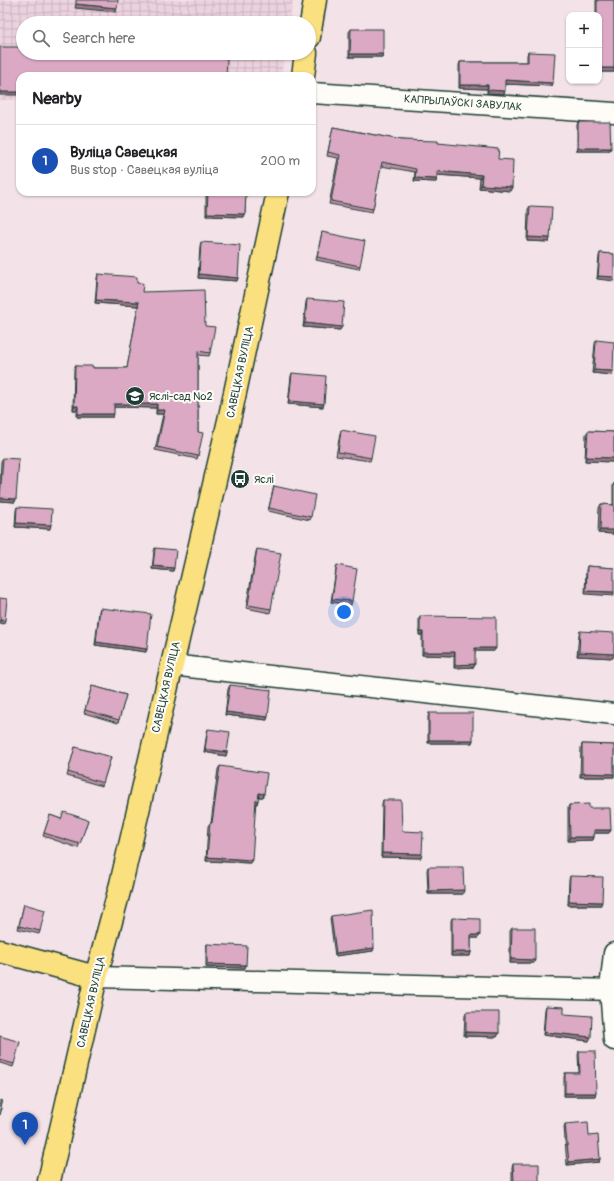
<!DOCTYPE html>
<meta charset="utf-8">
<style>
body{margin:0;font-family:Pangolin,sans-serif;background:#f2f2f2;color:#202124}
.controls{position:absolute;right:12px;top:12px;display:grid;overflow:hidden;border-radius:8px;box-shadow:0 1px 3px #0004}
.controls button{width:36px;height:36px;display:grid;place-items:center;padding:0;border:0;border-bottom:1px solid #e0e0e0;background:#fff;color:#202124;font:20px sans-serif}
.you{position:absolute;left:344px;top:612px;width:14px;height:14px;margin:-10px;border:3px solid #fff;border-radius:50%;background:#1a73e8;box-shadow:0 0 0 6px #1a73e833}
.badge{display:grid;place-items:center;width:26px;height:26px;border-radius:50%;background:#d93025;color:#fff;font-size:13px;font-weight:700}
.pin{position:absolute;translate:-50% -33px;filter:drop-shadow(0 1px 2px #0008)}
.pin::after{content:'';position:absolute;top:21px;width:14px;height:12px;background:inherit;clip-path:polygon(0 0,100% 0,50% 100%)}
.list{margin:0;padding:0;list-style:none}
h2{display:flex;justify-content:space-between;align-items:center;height:52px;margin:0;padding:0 16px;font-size:17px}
h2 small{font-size:13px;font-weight:400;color:#757577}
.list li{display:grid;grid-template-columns:26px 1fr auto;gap:12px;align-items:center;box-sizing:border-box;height:72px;padding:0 16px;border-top:1px solid #e0e0e0}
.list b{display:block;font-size:15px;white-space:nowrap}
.list p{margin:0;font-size:13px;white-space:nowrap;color:#757577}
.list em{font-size:13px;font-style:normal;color:#757577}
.icon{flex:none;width:22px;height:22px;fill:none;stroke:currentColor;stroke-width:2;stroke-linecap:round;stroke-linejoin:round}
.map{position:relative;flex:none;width:614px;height:1181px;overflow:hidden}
.search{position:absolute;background:#fff;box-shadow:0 1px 3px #0004;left:16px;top:16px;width:300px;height:44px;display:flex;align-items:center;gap:10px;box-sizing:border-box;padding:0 14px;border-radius:22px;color:#757577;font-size:15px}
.panel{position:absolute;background:#fff;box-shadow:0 1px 3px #0004;left:16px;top:72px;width:300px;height:124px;border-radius:12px}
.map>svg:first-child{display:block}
.industrial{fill:url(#industrial-grid)}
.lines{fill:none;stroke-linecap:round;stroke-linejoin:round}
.minor-casing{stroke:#1f3d34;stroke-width:23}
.major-casing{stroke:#1f3d34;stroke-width:25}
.minor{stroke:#fdfcf7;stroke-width:20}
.major{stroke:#fbe080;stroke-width:22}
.wall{fill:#bd91a9;stroke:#1f3d34}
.shaded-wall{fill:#9a768a;stroke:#1f3d34}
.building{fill:#dca9c5;stroke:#1f3d34}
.labels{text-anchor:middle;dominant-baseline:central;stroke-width:4;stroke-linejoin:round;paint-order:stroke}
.street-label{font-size:11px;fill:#1f3d34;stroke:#fdfcf7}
.poi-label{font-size:11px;fill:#1f3d34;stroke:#fdfcf7;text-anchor:start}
</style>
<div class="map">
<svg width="614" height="1181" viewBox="0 0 614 1181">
<defs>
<pattern id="industrial-grid" width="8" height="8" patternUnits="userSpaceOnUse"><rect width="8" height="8" fill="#ecd2de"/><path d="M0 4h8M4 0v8" fill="none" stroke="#cab5bf"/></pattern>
</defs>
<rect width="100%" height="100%" fill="#f3e3e8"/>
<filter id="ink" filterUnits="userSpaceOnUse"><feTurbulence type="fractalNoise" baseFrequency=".025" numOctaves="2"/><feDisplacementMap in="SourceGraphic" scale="8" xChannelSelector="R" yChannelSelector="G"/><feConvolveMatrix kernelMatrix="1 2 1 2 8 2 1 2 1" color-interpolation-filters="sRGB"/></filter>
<g filter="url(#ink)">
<polygon class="industrial" points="0,0 293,0 289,23 23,23 23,53 285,53 281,76 20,76 20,99 0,100"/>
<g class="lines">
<defs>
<g id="minor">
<polyline points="312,93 614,113"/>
<polyline points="171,665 614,714"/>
<polyline points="614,953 610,989 614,1040"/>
<polyline points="96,977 614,990"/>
</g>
<g id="major">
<polyline points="309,37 315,0"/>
<polyline points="303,76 306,53"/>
<polyline points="0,951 96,977"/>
<polyline points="49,1181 96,977 121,884 230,416 278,192"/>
</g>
</defs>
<use href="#minor" class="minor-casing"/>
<use href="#major" class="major-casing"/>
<use href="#minor" class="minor"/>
<use href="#major" class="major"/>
</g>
<g class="wall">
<polygon points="596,0 614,0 614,72 599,72 599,15 596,15"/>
<polygon points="351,29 383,54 382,57 349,57 349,32"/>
<polygon points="528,52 553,83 552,86 505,84 504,94 487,93 487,89 459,88 459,65 460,62 527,62 527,55"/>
<polygon points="578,122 611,148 609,151 577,151 577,125"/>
<polygon points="333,127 401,140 438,143 498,159 512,187 510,191 479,188 480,178 437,175 437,179 436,182 414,181 415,172 381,166 373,209 372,212 329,204 338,158 327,156"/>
<polygon points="206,192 246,192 245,214 244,217 206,216"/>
<polygon points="530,206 550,238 549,242 527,241 528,209"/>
<polygon points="322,232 360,266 359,269 316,260"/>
<polygon points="201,242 238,278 237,281 198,278 200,246"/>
<polygon points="600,253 614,254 597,279 599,256"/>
<polygon points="98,274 137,283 142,292 205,326 210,353 209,356 198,355 198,456 197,459 155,450 163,414 156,414 156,408 114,407 113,417 77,417 77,410 73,410 74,369 75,366 93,368 127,368 138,306 95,303 97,278"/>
<polygon points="307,299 340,330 303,327 306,302"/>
<polygon points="596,340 613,371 612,375 592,373 595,344"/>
<polygon points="292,373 323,407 288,404 291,376"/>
<polygon points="341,430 371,458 370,461 336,456 340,434"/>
<polygon points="588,431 614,432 614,462 585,461 586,434"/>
<polygon points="3,458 16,499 15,502 0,501 0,479 1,461"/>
<polygon points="614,483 614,534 598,533 599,508 601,504 613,505 613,486"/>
<polygon points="274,486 311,517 310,520 268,511"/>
<polygon points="17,507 50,529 15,527 16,510"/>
<polygon points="155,548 174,568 173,571 152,569 154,551"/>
<polygon points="257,549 271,609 270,613 246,608 256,552"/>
<polygon points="337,565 351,605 331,602 336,569"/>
<polygon points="587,566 614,568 585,594 586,570"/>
<polygon points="100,608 147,649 146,652 95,645 99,611"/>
<polygon points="420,616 496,648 494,651 475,651 474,667 454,668 454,656 422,655 422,635 419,635 419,619"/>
<polygon points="580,631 613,658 577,656 579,634"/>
<polygon points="230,685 267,720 225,715 228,689"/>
<polygon points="92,686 126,695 118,723 84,713"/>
<polygon points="429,713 473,740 472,743 428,743 428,717"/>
<polygon points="208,729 227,752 226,756 204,752 207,732"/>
<polygon points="582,744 614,745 614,777 580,777 581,748"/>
<polygon points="75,747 111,757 102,786 67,776"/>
<polygon points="220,766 264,794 263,797 258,797 257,804 255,804 250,863 206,861 208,826 210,823 211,823 218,769"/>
<polygon points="383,800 402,831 421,858 381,857 382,804"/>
<polygon points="569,805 589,808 611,830 609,833 594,833 594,837 593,840 568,841 568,808"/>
<polygon points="50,815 61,819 88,820 78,848 43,836"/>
<polygon points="428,867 463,894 428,894 427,870"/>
<polygon points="570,876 601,905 568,905 569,880"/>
<polygon points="24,904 40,931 39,934 18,929"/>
<polygon points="331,916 374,948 373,951 335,956 330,919"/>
<polygon points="452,918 480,935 478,938 471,938 471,952 470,956 451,956 451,921"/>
<polygon points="512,928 534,963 510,963 510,931"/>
<polygon points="207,944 246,965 245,968 206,967 206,947"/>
<polygon points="546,1006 564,1014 589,1041 543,1035 545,1009"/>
<polygon points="466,1012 499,1033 497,1037 464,1036 465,1015"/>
<polygon points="0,1036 14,1064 13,1067 0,1063"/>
<polygon points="579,1051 596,1093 595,1096 564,1096 564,1077 565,1073 579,1073 578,1055"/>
<polygon points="565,1124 589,1136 600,1159 599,1162 567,1165 564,1127"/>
<polygon points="513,1164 539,1181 512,1181 512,1168"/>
</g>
<g class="shaded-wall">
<polygon points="76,4 117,8 116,12 75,8"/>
<polygon points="350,54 383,54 382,57 349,57"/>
<rect x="599" y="68" width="15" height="4"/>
<polygon points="505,80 553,83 552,86 504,84"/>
<polygon points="460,85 488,85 487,89 459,88"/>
<polygon points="488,90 505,91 504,94 487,93"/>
<rect x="0" y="92" width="20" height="3"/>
<polygon points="578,148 611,148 609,151 577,151"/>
<polygon points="437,171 482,175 480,178 436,175"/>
<polygon points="415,178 437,179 436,182 414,181"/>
<polygon points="481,185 512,187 510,191 479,188"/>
<polygon points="207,213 245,214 244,217 206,216"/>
<polygon points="528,237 550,238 549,242 527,241"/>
<polygon points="199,274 238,278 237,281 198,278"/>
<polygon points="598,276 614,277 614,281 597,279"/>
<polygon points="96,300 139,302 138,306 95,303"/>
<polygon points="305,323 342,327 340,330 303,327"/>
<polygon points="594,370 613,371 612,375 592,373"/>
<polygon points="289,401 324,404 323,407 288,404"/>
<polygon points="114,404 157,404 156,408 113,407"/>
<polygon points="74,406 78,406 77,410 73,410"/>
<polygon points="157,410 165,410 163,414 156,414"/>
<polygon points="78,414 114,414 113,417 77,417"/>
<polygon points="586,457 614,458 614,462 585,461"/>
<polygon points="0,498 16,499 15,502 0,501"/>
<polygon points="16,523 51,525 50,529 15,527"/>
<polygon points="600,530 614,530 614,534 598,533"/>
<polygon points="153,566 174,568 173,571 152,569"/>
<polygon points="586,591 614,592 614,596 585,594"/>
<polygon points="332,599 352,601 351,605 331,602"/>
<polygon points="0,620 5,620 4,624 0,623"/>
<polygon points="420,632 423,632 422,635 419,635"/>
<polygon points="96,642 147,649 146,652 95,645"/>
<polygon points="475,648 496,648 494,651 474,651"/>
<polygon points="423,652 455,652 454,656 422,655"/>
<polygon points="579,652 614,654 613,658 577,656"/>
<polygon points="475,664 474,667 454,668 455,665"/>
<polygon points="226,712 268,717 267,720 225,715"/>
<polygon points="429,740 473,740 472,743 428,743"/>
<polygon points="205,749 227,752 226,756 204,752"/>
<polygon points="582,773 614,774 614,777 580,777"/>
<polygon points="259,793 264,794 263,797 258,797"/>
<polygon points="256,800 258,801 257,804 254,804"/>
<polygon points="594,830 611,830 609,833 593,833"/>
<polygon points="570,837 594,837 593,840 568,841"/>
<polygon points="382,853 422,854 421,858 381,857"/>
<polygon points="207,857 252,860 250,863 206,861"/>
<polygon points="464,890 463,894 428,894 429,891"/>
<polygon points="569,901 602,902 601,905 568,905"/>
<polygon points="471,935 480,935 478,938 470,938"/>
<polygon points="374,948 373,951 335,956 336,953"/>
<polygon points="452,952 471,952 470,956 451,956"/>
<polygon points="511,959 535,960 534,963 510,963"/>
<polygon points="207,964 246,965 245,968 206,967"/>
<polygon points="466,1032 499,1033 497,1037 464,1036"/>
<polygon points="544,1032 591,1037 589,1041 543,1035"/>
<polygon points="565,1093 596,1093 595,1096 564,1096"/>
<polygon points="600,1159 599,1162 567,1165 569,1162"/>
</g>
<g class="building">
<polygon points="76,0 118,0 117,8 76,4"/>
<polygon points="597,0 614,0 614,68 599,68 599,15 597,15"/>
<polygon points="351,29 383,29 383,54 350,54"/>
<polygon points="0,47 23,47 23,53 194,53 195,57 227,58 226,76 20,76 20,92 0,92"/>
<polygon points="528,52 555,53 553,83 505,80 505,91 488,90 488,85 460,85 460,62 528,62"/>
<polygon points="578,122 610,122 611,148 578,148"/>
<polygon points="333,127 401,140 438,141 438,143 499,149 498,159 513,160 512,187 481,185 482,175 437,171 437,179 415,178 416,169 382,162 373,209 331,201 340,155 328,152"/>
<polygon points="208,192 246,192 245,214 207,213"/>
<polygon points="530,206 552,207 550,238 528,237"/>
<polygon points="322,232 365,241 360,266 317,257"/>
<polygon points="201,242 240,245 238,278 199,274"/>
<polygon points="600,253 614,254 614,277 598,276"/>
<polygon points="98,274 137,277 137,283 143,284 142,292 204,290 205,326 215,327 210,353 198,351 198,432 203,433 198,456 157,447 165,410 157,410 157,404 114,404 114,414 78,414 78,406 74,406 75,366 93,366 93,368 127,368 139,302 96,300"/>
<polygon points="307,299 344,302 342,327 305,323"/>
<polygon points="596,340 614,342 613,371 594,370"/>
<polygon points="292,373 326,376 324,404 289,401"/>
<polygon points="341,430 375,436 371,458 338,452"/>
<polygon points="588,431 614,432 614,458 586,457"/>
<polygon points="3,458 19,459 16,499 0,498"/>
<polygon points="274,486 315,495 311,517 269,508"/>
<polygon points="601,504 614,505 614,530 600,530"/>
<polygon points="17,507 52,509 51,525 16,523"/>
<polygon points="155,548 176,550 174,568 153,566"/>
<polygon points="257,549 281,553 271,609 248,605"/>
<polygon points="337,565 357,569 352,601 332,599"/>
<polygon points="587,566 614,568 614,592 586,591"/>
<polygon points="0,598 7,599 5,620 0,620"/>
<polygon points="100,608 151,614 147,649 96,642"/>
<polygon points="420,616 496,617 496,648 475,648 475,664 455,665 455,652 423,652 423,632 420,632"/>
<polygon points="580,631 614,633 614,654 579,652"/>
<polygon points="230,685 271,690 268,717 226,712"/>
<polygon points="92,686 126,695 119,720 85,710"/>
<rect x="429" y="713" width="44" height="27"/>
<polygon points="208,729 230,732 227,752 205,749"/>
<polygon points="582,744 614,745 614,774 582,773"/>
<polygon points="75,747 111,757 103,783 68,772"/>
<polygon points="220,766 267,773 264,794 259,793 258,801 256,800 252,860 207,857 210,823 212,823"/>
<polygon points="383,800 401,800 402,831 423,832 422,854 382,853"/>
<polygon points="589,804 589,808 610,808 611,830 594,830 594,837 570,837 569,805"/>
<polygon points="64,812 88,820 80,844 44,833 50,815 61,819"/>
<polygon points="428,867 463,867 464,890 429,891"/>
<polygon points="570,876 603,877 602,902 569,901"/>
<polygon points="24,904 45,910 40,931 19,926"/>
<polygon points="373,910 374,948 336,953 331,916"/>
<polygon points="452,918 480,919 480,935 471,935 471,952 452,952"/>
<polygon points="512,928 535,928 535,960 511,959"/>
<polygon points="207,944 247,946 246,965 207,964"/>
<polygon points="546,1006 564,1007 564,1014 592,1016 591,1037 544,1032"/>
<polygon points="466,1012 499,1012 499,1033 466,1032"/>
<polygon points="0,1036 20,1042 14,1064 0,1060"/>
<polygon points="579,1051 595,1051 596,1093 565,1093 565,1073 580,1073"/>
<polygon points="0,1100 2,1101 0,1107"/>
<polygon points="0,1108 2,1108 0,1115"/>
<polygon points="588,1122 589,1136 598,1135 600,1159 569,1162 565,1124"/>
<polygon points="513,1164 539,1164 539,1181 514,1181"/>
</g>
</g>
<defs>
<symbol id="school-disc" viewBox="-11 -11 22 22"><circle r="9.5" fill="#1f3d34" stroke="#fdfcf7"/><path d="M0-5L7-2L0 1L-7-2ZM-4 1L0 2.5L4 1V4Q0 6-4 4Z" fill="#fff"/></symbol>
<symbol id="bus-disc" viewBox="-11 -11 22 22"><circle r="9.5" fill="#1f3d34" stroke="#fdfcf7"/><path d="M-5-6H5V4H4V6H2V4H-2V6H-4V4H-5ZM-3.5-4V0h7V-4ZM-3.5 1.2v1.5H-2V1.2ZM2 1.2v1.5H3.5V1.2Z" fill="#fff"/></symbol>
</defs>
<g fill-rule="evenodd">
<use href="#school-disc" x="124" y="385" width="22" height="22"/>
<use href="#bus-disc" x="229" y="468" width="22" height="22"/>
</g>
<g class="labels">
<g class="street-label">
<text transform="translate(463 103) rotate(4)">КАПРЫЛАЎСКІ ЗАВУЛАК</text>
<text transform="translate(240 372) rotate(-78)">САВЕЦКАЯ ВУЛІЦА</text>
<text transform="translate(166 687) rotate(-77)">САВЕЦКАЯ ВУЛІЦА</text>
<text transform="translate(91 1002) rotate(-77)">САВЕЦКАЯ ВУЛІЦА</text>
</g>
<g class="poi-label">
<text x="149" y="396">Яслі-сад №2</text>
<text x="254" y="479">Яслі</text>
</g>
</g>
</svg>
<div class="controls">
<button>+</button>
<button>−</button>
</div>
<div class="you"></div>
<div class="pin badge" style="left:25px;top:1145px;background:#1a4fb4">1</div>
<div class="search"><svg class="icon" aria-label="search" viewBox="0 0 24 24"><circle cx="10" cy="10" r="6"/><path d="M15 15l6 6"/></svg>Search here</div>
<section class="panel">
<h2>Nearby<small></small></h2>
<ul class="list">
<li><span class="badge" style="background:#1a4fb4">1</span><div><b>Вуліца Савецкая</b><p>Bus stop · Савецкая вуліца</p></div><em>200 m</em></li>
</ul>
</section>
</div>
